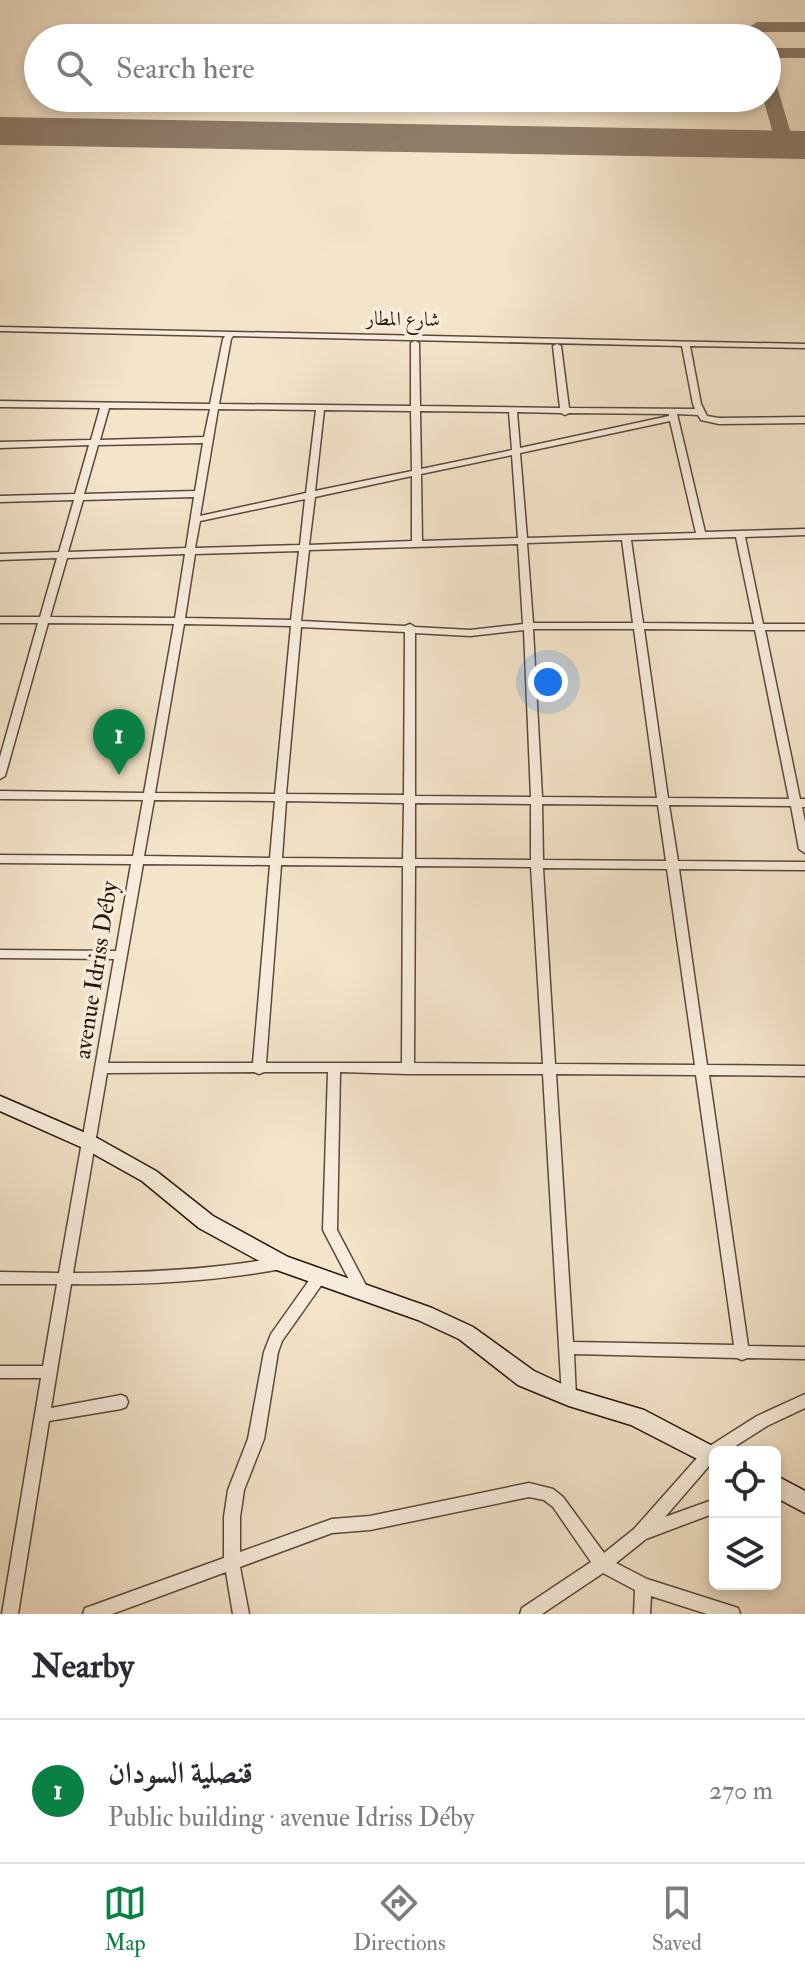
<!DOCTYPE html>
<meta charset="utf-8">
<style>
body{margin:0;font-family:"IM FELL Double Pica",Amiri,serif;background:#f2f2f3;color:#2b2b33}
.controls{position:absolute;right:24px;bottom:24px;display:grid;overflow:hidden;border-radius:12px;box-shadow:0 4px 12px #0003}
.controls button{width:72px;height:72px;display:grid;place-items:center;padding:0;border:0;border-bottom:2px solid #e1e1e2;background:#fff;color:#2b2b33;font:40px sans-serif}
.you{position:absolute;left:548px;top:682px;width:28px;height:28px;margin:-20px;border:6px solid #fff;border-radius:50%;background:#1a73e8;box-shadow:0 0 0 12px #1a73e833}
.badge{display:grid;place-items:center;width:52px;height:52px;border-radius:50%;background:#0b8043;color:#fff;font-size:26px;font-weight:700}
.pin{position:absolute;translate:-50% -66px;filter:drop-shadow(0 2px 4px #0008)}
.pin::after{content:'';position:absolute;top:42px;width:28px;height:24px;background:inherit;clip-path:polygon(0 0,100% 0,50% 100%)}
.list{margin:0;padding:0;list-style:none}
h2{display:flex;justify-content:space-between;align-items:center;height:104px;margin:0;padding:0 32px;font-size:34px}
h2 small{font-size:26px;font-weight:400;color:#7c7c81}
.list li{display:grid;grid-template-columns:52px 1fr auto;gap:24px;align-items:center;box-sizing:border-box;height:144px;padding:0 32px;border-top:2px solid #e1e1e2}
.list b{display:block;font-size:30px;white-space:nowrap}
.list p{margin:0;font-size:26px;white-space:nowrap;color:#7c7c81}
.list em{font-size:26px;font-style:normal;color:#7c7c81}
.icon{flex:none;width:44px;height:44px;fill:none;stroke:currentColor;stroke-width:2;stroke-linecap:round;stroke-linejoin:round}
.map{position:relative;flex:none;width:805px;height:1614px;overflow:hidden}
.search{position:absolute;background:#fff;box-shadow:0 4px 12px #0003;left:24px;right:24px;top:24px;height:88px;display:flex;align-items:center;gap:20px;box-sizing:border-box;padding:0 28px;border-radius:44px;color:#7c7c81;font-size:30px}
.sheet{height:248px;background:#fff}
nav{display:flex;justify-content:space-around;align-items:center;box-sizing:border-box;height:112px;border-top:2px solid #e1e1e2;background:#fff;font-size:22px;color:#7c7c81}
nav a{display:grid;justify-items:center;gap:4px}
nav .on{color:#0b8043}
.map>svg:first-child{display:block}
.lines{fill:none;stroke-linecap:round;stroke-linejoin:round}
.taxiway{fill:#8e7c6a;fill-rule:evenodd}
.runway{fill:#8e7c6a;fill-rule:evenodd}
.street-casing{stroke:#5b493a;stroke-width:3}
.secondary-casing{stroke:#28150a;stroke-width:3}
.street{fill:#f8eddd;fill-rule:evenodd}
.secondary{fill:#f8eddd;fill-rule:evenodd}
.labels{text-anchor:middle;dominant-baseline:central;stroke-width:7;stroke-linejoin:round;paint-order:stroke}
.far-street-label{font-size:20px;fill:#28150a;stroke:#f8eddd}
.street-label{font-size:24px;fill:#28150a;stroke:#f8eddd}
</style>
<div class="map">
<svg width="805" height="1614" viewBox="0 0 805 1614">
<rect width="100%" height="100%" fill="#f4e4ca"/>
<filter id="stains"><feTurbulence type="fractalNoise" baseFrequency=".0025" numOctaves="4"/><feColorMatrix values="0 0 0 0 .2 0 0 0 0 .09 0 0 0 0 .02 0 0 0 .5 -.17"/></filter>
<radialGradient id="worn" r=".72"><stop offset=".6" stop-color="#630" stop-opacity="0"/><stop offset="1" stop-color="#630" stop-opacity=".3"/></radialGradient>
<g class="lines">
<g class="taxiway">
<polygon points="757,22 805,22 805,32 761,32 762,38 746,38 746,29"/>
<rect x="767" y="48" width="38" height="10"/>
<polygon points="767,78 776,83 794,144 791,148 785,150 776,144 763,98 767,98"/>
</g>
<polygon class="runway" points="0,117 805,131 805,159 0,145"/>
<defs>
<g id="street">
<path d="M0 327 805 344V348L690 346 701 404 707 416 719 418 805 417V423L719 424 701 420 698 415 677 414 705 532 805 529V535L745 537 763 624H805V630H765L800 799H805V807H802L805 822V853L799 849 791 806 669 805 678 861 805 862V870L679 869 707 1065 805 1066V1076L709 1075 748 1346 805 1347V1359L747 1358 742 1360 737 1358 574 1354 576 1397 574 1402 569 1404 564 1402 562 1397 543 1074H408L340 1072 337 1230 369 1291 367 1295 362 1297 357 1295 323 1230 328 1072H264L259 1074 254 1072 107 1073 73 1273C143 1273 212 1270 281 1257L286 1259 288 1263 286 1267 281 1269C211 1282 142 1285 71 1284L51 1408 121 1395 126 1397 128 1402 126 1407 121 1409 49 1421 18 1614H2L41 1378H0V1366H43L57 1284H0V1272L59 1273 114 959 0 958V950L116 951 131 864 0 863V855L133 856 143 800 0 799V791L144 793 174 624 48 623 5 776 0 779V757L38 623H0V617H40L57 558 0 560V554L59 552 74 500 0 502V496L75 494 89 445 0 448V442L91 440 100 408 0 407V401L210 404 223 339 225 336 0 331ZM233 336 682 346 693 404 695 409 569 408 561 346 557 344 553 346 560 408 420 406 419 343 415 341 411 343V406L219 404 231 339ZM109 408 210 409 204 437 100 440ZM218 409 316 410 306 493 200 516ZM324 410 411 411 412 471 315 491ZM420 411 509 412 512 450 421 469ZM517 412 561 413 565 415 569 413 669 414V416L520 448ZM670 421 696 533 527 538 520 453ZM203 443 195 491 84 494 98 445ZM512 455 518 538 422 541 421 474ZM412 476V541L309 545 315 497ZM194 497 186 548 68 552 83 500ZM305 499 300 545 195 548 200 521ZM736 537 754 624 643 623 631 540ZM622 540 633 623H533L527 543ZM518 544 523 624 470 630 415 627 410 624 405 626 301 621 309 550ZM299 551 291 620 185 618 195 554ZM185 554 175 618 50 617 67 558ZM184 624 291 626 275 794 155 793ZM301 627 405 632 404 795 286 794ZM533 629H634L657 798 542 797ZM644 629 755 630 789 799 668 798ZM524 630 531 797 415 796V633L470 636ZM154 800 275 801 270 858 144 856ZM286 801 404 803 403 859 282 858ZM415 803 531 804V860L415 859ZM542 804 658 805 666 861 543 860ZM143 864 270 865 253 1063H108ZM281 865 403 866 402 1063H266ZM415 866 531 867 543 1064 414 1063ZM543 868 667 869 695 1065 555 1064ZM556 1074 696 1075 734 1345 573 1342Z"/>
<polygon points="320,1270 325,1272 327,1276 325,1280 282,1341 278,1352 264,1439 244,1490 240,1517 240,1552 332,1519 370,1516 529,1483 553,1489 563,1497 604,1553 634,1529 705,1449 757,1416 805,1394 805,1408 767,1426 726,1452 715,1452 715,1459 665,1517 715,1499 715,1513 646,1539 616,1563 647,1579 738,1608 740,1614 707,1614 651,1596 650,1614 634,1614 635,1590 603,1573 542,1614 520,1614 522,1608 591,1562 553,1507 544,1500 529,1497 370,1530 332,1533 240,1567 249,1614 233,1614 226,1572 112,1614 83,1614 85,1608 91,1606 224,1558 224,1517 228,1490 248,1439 264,1352 271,1334 315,1272"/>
</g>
<g id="secondary">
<polygon points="0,1096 97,1138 156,1171 213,1216 288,1257 432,1308 473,1327 534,1371 573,1389 644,1410 724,1452 715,1452 715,1467 707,1464 631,1425 569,1406 518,1385 459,1339 418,1320 274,1269 199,1228 142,1181 83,1148 0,1111"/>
<polygon points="775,1475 805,1491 805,1513 775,1497"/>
</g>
</defs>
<use href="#street" class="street-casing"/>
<use href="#secondary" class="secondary-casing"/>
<use href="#street" class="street"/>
<use href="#secondary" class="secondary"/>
</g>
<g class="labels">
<g class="far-street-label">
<text transform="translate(403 319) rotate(1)">شارع المطار</text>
</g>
<g class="street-label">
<text transform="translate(96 970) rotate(-81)">avenue Idriss Déby</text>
</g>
</g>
<rect width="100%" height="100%" filter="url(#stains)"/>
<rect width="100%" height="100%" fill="url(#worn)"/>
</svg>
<div class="controls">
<button><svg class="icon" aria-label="locate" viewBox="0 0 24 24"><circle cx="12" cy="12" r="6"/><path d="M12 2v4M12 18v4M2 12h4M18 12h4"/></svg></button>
<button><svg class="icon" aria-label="layers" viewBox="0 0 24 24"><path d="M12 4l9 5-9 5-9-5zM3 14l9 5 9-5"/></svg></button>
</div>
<div class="you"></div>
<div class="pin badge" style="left:119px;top:775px">1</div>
<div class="search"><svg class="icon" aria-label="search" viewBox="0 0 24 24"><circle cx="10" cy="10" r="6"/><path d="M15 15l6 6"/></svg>Search here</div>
</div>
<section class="sheet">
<h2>Nearby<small></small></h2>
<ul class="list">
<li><span class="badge">1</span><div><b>قنصلية السودان</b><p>Public building · avenue Idriss Déby</p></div><em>270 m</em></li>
</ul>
</section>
<nav>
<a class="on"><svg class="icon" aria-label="map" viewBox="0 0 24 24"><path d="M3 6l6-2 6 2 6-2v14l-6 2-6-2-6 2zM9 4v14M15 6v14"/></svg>Map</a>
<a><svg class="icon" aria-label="directions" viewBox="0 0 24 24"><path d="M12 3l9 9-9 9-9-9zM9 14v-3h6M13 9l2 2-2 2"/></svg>Directions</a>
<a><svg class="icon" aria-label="saved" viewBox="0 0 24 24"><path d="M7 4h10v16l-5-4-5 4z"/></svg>Saved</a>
</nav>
